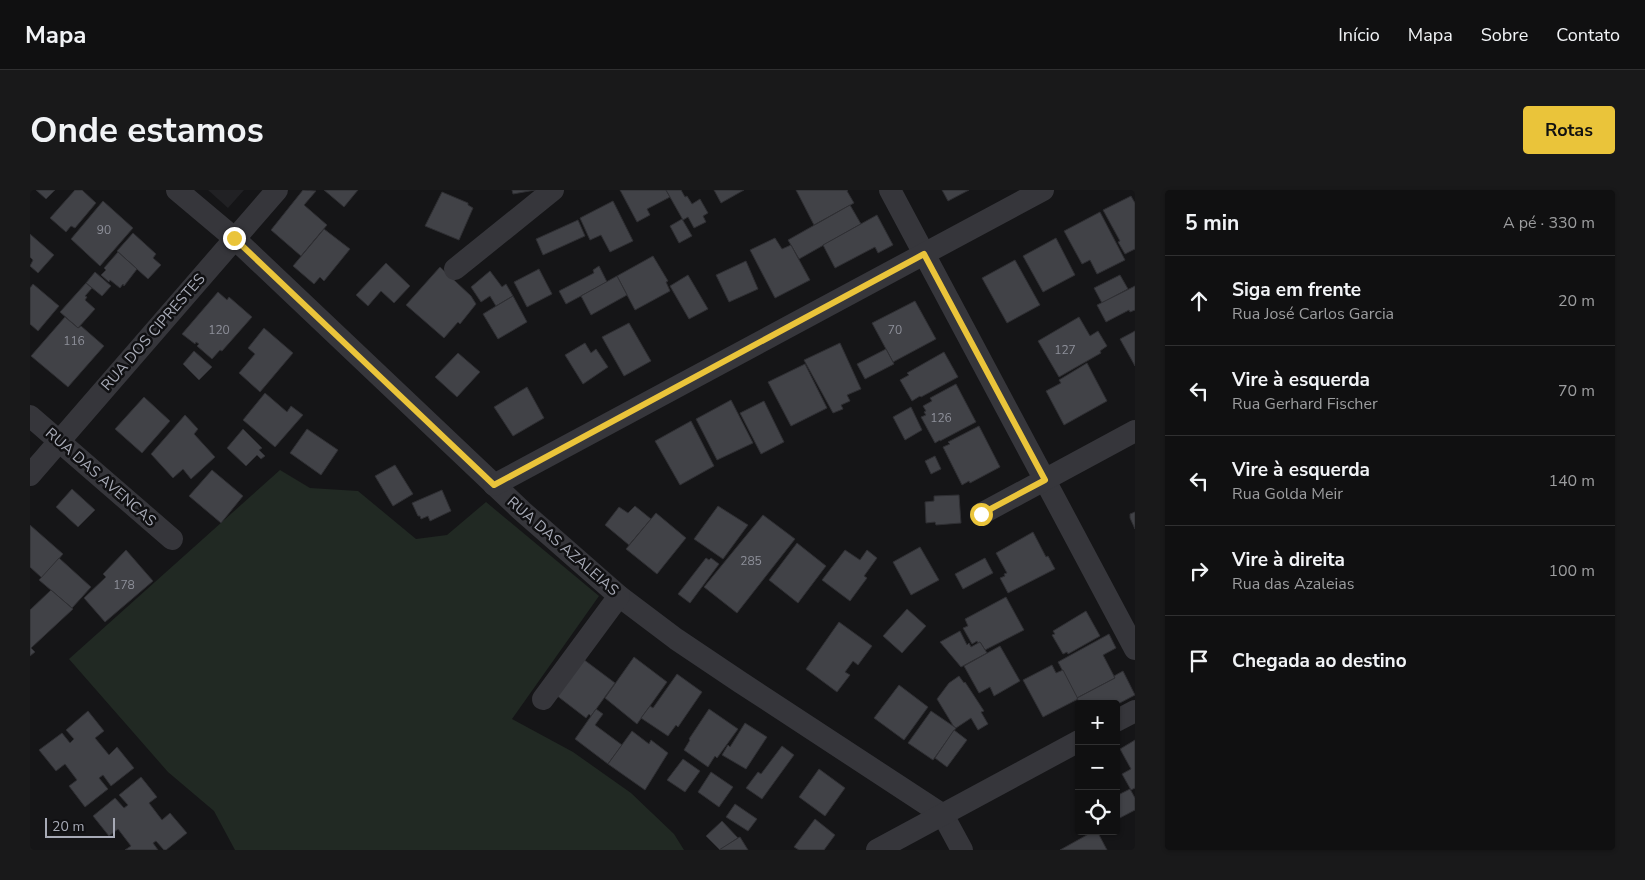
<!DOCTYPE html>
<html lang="pt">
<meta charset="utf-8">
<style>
body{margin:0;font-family:"Nunito Sans",sans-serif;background:#19191a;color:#f1f3f6}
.controls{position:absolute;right:15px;bottom:15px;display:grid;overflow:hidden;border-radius:5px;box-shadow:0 1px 4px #0004}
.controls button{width:45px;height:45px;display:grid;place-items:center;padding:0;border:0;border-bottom:1px solid #303031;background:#101011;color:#f1f3f6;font:25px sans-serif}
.scale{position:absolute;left:15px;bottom:12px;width:70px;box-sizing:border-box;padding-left:5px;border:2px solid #a7aab6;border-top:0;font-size:14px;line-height:18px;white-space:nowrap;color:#a7aab6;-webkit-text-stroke:4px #101012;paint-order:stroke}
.stop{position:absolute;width:15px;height:15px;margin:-11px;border:4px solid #eac43a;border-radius:50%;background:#fff}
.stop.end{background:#eac43a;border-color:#fff;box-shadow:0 1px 5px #0008}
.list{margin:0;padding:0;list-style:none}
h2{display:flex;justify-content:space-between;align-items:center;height:65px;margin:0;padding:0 20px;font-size:21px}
h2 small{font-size:16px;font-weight:400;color:#9c9d9f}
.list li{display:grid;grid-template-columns:32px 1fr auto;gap:15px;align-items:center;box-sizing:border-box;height:90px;padding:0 20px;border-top:1px solid #303031}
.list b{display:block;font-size:19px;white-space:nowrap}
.list p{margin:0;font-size:16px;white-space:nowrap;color:#9c9d9f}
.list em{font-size:16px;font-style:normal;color:#9c9d9f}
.icon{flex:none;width:28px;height:28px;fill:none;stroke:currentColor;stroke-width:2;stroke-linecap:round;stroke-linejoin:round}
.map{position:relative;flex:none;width:1105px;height:660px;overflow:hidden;border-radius:5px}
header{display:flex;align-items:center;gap:30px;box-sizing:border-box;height:70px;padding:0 25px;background:#101011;border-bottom:1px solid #303031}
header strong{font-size:24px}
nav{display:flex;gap:28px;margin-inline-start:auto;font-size:18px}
.intro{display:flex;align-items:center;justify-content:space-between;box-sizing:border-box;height:120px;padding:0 30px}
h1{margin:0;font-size:35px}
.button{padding:12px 22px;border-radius:5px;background:#eac43a;color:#111;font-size:18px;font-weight:700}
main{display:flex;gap:30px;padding:0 30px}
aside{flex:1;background:#101011;border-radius:5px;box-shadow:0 1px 4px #0004}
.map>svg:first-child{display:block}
.built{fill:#212124}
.green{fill:#212923}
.building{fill:#414247;stroke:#2f2f33}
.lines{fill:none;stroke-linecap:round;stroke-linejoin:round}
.street{stroke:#36363b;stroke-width:22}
.route{stroke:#eac43a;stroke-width:6}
.labels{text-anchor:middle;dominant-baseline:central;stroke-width:5;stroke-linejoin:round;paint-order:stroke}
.number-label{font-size:12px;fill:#8e909a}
.street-label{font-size:15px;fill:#a7aab6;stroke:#101012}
</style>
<header>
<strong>Mapa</strong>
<nav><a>Início</a><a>Mapa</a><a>Sobre</a><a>Contato</a></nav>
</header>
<div class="intro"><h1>Onde estamos</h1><a class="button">Rotas</a></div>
<main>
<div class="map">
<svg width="1105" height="660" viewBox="0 0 1105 660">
<rect width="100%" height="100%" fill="#151517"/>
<polygon class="built" points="178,0 214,0 198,18"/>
<polygon class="green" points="250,280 280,298 328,301 386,349 417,345 456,312 569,406 482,529 543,562 601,603 644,644 654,660 205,660 184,621 138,582 39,469"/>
<g class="building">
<polygon points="6,0 25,0 16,9"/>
<polygon points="45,0 52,0 66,13 45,38 41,36 36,42 20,28"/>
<polygon points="273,0 286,1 274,15 297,35 271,66 241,40"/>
<polygon points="294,0 328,0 314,17"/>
<polygon points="482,0 505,0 483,4"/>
<polygon points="590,0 636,0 640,7 617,19 620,25 607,32"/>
<polygon points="636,0 651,0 655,7 657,6 662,14 670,9 678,23 673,26 676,32 664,38 658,27 653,30"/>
<polygon points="684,0 714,0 691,13"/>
<polygon points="766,0 818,0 817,1 824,13 784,35"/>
<polygon points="912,0 939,0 918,11"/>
<polygon points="412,2 438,13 438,15 443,18 429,50 395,36"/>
<polygon points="1101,6 1105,13 1105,59 1095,64 1088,52 1090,51 1073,20"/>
<polygon points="73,11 103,38 70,76 41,49"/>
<polygon points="583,11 603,51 580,62 571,45 560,50 550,28"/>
<polygon points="820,15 831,34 769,69 758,50"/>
<polygon points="1070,22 1095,70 1067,84 1060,70 1052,74 1034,41"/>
<polygon points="847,25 863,55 848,63 845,57 805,78 793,55"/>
<polygon points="652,29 662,46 649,53 640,36"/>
<polygon points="548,30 555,46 513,65 506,49"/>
<polygon points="294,39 320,59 294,91 290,87 284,94 263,76"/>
<polygon points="103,43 126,64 123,68 131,75 118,89 87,61"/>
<polygon points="0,44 24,65 8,83 0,76 3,70 0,67"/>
<polygon points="745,48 752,59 761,55 780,90 745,108 720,60"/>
<polygon points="1026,48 1045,85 1013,102 993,66"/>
<polygon points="88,62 107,79 94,96 93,94 90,98 80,90 79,92 71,85 76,80 74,78"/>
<polygon points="623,66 638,91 636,92 640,101 605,120 587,86"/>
<polygon points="985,70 1010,115 977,133 952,88"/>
<polygon points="716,71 728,99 699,112 686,85"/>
<polygon points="356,73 380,96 364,113 351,101 338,116 326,105"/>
<polygon points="569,76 577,92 536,114 529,101 564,83 563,80"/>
<polygon points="410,77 441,106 446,114 430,134 428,132 414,148 376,115"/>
<polygon points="509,79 522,104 497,117 484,92"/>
<polygon points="460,81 472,97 476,94 483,106 466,116 460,106 451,112 441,97"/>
<polygon points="65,82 81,96 72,106 56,93"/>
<polygon points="658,85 678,119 659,129 640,96"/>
<polygon points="1090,85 1098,99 1072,113 1064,98"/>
<polygon points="587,86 597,105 561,125 551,106"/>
<polygon points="56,93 62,98 55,106 57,107 55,110 65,119 48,138 30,122"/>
<polygon points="3,94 29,116 8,141 0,134 0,98"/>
<polygon points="1105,96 1105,120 1100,122 1099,120 1076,132 1067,115"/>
<polygon points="188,102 197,110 199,107 222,127 192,161 190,160 182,169 167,156 169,154 166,152 165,154 152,144"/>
<polygon points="483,106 497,132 468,149 453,124"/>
<polygon points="885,111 906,149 863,172 842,133"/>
<polygon points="35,127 48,138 51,136 74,156 38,197 1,166"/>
<polygon points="1049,127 1060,146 1068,141 1077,156 1070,161 1071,163 1029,187 1008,151"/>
<polygon points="599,133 621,171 594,186 572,147"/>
<polygon points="234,138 263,163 230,202 209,183 225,164 218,158"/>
<polygon points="1105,141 1105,176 1090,149"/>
<polygon points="555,153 561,163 566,159 578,177 553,194 535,165"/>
<polygon points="810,153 831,199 817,205 820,211 811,215 813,219 803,223 774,170"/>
<polygon points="856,159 864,174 835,189 827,174"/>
<polygon points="164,161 182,177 169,190 153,174"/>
<polygon points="914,162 928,187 891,207 890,206 882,211 870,190 879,185 877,183"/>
<polygon points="428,163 450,182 427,207 405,187"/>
<polygon points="1057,173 1077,211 1034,235 1016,201 1031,193 1029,190"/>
<polygon points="775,174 797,218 761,236 738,192"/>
<polygon points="926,194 946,232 910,251 910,250 905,253 891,227 896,225 894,222 896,221 893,216 902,211 900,208"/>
<polygon points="497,197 514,228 483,246 464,217"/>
<polygon points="235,203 257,222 261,216 273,225 245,257 213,230"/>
<polygon points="114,207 140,231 112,263 85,239"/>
<polygon points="701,210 723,253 687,270 666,229"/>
<polygon points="734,211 754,252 731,264 710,223"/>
<polygon points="881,217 892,240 875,250 863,227"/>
<polygon points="155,225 168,239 164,244 185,267 161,289 153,279 143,288 121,264"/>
<polygon points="661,231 684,276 650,295 625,251"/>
<polygon points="949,236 970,277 940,293 939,291 932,295 913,257 920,254 918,252"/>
<polygon points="213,239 232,258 229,260 235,266 231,269 227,265 216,276 197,258"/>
<polygon points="277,239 308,260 291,285 260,263"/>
<polygon points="905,266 911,279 901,284 895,271"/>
<polygon points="365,275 383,304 363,316 345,286"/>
<polygon points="182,280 213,306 191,333 159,306"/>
<polygon points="42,299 65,320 48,337 26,317"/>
<polygon points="412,300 421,321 400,331 398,326 391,329 390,326 388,326 382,313"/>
<polygon points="929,305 931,333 906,335 905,332 896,333 895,312 904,311 904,306"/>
<polygon points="605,316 621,329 599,355 575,335 589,317 598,323"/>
<polygon points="688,316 718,335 693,369 664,349"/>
<polygon points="1105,322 1105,339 1100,328 1100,324"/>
<polygon points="626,323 656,348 627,384 596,359"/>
<polygon points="733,325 765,349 707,423 674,397"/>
<polygon points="0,335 33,364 12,388 0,377"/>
<polygon points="1003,342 1016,367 1018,366 1025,379 978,403 970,388 975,386 974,384 977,383 966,363"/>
<polygon points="767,353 796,376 768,413 739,390"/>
<polygon points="890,357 909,390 881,405 863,372"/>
<polygon points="96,360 123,391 75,432 54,408 76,387 73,384"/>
<polygon points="815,360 830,370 837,360 847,368 834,386 837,388 820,411 792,390"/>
<polygon points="29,368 61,397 42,418 9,390"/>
<polygon points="676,368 679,370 681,368 689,374 660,413 648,404"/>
<polygon points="955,368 963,383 933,399 925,384"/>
<polygon points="21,400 43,419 1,458 5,462 0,466 0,420"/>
<polygon points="976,407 994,440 955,460 950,452 948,453 947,451 942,454 933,438 938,436 935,429"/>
<polygon points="877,419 896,436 872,463 853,446"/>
<polygon points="1056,421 1070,446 1038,464 1037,462 1033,464 1022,445 1025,444 1023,441"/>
<polygon points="809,432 842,456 828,475 823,471 815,482 820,485 807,502 776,479"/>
<polygon points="930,441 937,455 939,453 941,457 950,452 957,463 931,477 910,452"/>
<polygon points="1079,444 1086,458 1073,465 1085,488 1047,508 1028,472"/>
<polygon points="970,456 990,491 964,506 960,497 949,503 934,476"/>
<polygon points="604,467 637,492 607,534 575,508"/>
<polygon points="553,469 585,493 561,526 559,524 556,528 526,505"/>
<polygon points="1022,475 1026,483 1033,480 1048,509 1013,527 993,490"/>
<polygon points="1093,481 1105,505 1086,515 1050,514 1047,508 1085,488 1084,486"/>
<polygon points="647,484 672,502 648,537 646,535 638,546 611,528 620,516 623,518"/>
<polygon points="929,486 934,493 935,492 954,521 951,522 958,534 948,540 941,528 926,538 924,537 907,509 919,493"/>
<polygon points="869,495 898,517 874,550 844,528"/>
<polygon points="566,519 573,524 565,535 592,555 578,574 545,549"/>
<polygon points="679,519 708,539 687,568 685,566 678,577 654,560 660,550 659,549"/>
<polygon points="58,521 74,541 65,548 79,565 87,557 104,578 81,596 73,585 69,588 78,599 55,617 39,596 47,590 35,574 26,581 9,560 32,543 40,553 44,549 36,540"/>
<polygon points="901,521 926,538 903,570 878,553"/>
<polygon points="715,533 737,547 716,579 692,565 698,555 700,557"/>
<polygon points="924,540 937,550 917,577 905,568"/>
<polygon points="602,541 619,554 621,550 638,563 615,600 578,574"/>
<polygon points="1105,550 1105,598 1101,600 1092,584 1101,579 1090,559"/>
<polygon points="752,556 764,565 732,609 716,598 728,582 731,584"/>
<polygon points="653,569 670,581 655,602 637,590"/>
<polygon points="789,579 815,598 795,626 769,607"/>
<polygon points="681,582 703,597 689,617 668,602"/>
<polygon points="111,587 127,607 119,613 132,630 140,623 157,643 136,660 134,660 126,651 123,653 128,660 95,660 101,656 88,639 79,646 63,626 85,608 94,618 98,615 89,605"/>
<polygon points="1100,599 1105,608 1105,620 1086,630 1086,606"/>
<polygon points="705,614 727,629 718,641 696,627"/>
<polygon points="785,629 805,645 794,660 769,660 764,657"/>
<polygon points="692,631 708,648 690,660 676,646"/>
<polygon points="1064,641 1067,641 1077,660 1030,660"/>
<polygon points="710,647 718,660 689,660 708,648"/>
</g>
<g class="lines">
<g class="street">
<polyline points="147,0 204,48 492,321 589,406 646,449 710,492 913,625 932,660"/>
<polyline points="860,0 1105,459"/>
<polyline points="425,79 523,0"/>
<polyline points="0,226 142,349"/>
<polyline points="0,285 247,0"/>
<polyline points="464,295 1013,0"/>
<polyline points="951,324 1105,241"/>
<polyline points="513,509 589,406"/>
<polyline points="1086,531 1105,521"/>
<polyline points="847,660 1049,551"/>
</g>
</g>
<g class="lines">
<polyline class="route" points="204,48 464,295 894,64 1015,290 951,324"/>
</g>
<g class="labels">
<g class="number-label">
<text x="74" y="40">90</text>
<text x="189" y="140">120</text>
<text x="865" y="140">70</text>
<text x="44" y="151">116</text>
<text x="1035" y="160">127</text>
<text x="911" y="228">126</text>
<text x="721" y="371">285</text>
<text x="94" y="395">178</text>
</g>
<g class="street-label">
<text transform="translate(123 142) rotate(-49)">RUA DOS CIPRESTES</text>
<text transform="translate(71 287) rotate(41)">RUA DAS AVENCAS</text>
<text transform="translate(533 356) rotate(41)">RUA DAS AZALEIAS</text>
</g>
</g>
</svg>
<div class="controls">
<button>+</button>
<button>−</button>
<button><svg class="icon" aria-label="locate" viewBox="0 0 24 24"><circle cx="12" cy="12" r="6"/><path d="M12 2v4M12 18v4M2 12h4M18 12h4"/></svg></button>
</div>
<div class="scale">20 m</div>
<div class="stop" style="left:951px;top:324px"></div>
<div class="stop end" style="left:204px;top:48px"></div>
</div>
<aside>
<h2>5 min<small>A pé · 330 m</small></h2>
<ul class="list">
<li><svg class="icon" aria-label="ahead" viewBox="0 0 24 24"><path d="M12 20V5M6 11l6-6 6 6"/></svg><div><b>Siga em frente</b><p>Rua José Carlos Garcia</p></div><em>20 m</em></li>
<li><svg class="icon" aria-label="left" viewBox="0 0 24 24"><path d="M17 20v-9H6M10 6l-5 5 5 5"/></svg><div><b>Vire à esquerda</b><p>Rua Gerhard Fischer</p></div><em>70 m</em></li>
<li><svg class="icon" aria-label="left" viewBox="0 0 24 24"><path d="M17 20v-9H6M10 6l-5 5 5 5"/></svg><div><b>Vire à esquerda</b><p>Rua Golda Meir</p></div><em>140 m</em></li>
<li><svg class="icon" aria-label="right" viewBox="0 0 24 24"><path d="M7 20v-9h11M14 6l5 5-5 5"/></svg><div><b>Vire à direita</b><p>Rua das Azaleias</p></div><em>100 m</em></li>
<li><svg class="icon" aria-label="arrive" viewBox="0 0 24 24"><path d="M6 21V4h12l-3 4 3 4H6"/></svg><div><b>Chegada ao destino</b></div></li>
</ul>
</aside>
</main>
